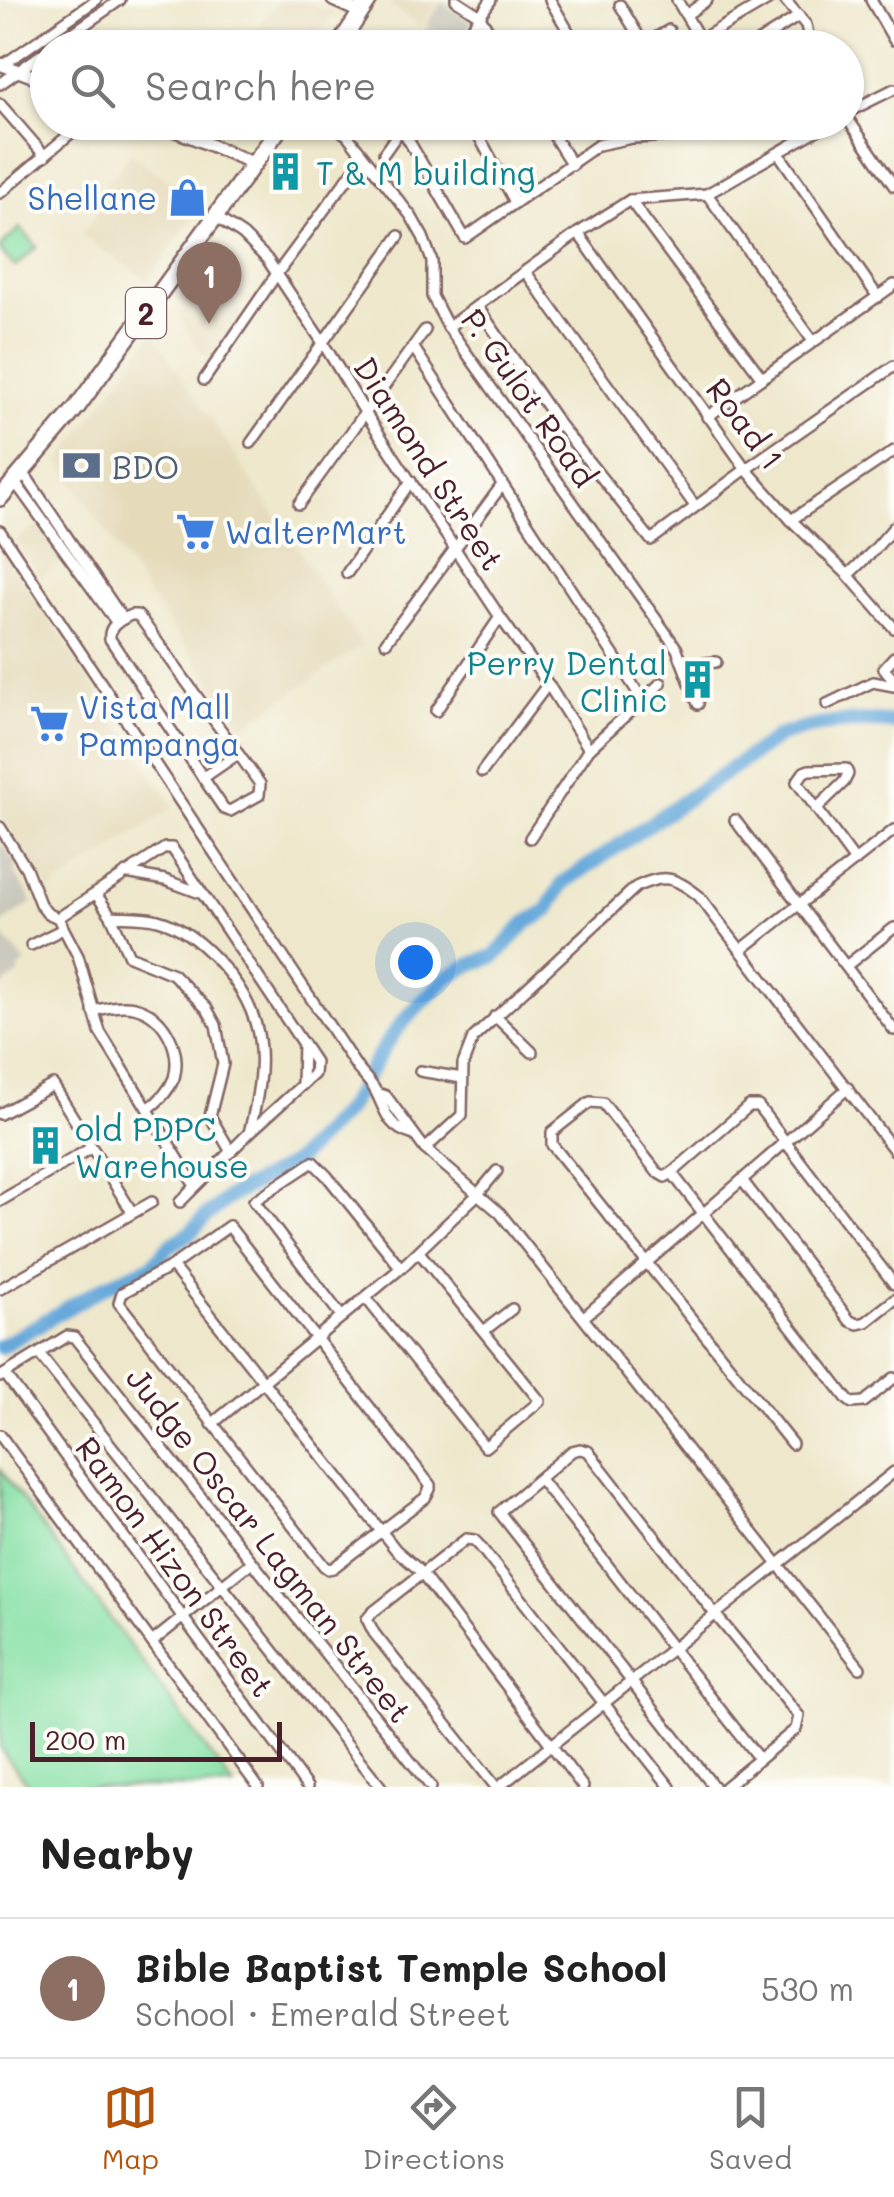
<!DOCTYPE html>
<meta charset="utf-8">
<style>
body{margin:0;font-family:Mali,sans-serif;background:#f2f2f2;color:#222}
.scale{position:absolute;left:30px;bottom:25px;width:252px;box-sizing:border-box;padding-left:10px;border:5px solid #4a1f2b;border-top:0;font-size:28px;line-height:35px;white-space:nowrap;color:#4a1f2b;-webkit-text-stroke:8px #fdfcf7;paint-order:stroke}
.you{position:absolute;left:415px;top:962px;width:35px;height:35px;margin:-25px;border:8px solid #fff;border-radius:50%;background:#1a73e8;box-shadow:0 0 0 15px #1a73e833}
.badge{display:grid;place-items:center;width:65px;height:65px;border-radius:50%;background:#b45309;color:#fff;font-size:32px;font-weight:700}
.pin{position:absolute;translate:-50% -82px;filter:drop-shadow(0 2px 5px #0008)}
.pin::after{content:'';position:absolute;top:52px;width:35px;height:30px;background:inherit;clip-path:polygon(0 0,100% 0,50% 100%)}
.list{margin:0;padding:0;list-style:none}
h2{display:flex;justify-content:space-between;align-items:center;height:130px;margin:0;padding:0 40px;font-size:42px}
h2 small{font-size:32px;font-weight:400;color:#767676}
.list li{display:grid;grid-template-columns:65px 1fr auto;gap:30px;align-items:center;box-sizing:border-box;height:140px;padding:0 40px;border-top:2px solid #e0e0e0}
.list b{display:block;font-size:38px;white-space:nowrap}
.list p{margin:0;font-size:32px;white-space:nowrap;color:#767676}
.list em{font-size:32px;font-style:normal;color:#767676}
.icon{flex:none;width:55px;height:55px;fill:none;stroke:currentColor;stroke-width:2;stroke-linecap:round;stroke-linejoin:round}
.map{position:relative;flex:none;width:894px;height:1787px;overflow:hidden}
.search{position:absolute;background:#fff;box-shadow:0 2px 8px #0004;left:30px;right:30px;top:30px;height:110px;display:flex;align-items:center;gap:25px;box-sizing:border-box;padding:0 35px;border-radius:55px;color:#767676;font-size:38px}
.sheet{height:270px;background:#fff}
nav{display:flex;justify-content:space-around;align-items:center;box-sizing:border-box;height:140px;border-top:2px solid #e0e0e0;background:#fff;font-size:28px;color:#767676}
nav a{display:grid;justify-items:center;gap:5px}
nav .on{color:#b45309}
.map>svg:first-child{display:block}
.built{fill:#e5daba}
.industrial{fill:#c7c4b8}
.green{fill:#86e0a6;stroke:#688068;stroke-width:2.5}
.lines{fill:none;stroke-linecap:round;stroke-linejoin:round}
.river{stroke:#65a8da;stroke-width:15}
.minor-casing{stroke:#836563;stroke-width:14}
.tertiary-casing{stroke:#836563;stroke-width:16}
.trunk-casing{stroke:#836563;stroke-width:20}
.minor{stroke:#fff;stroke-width:9}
.tertiary{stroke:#fff;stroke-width:11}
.trunk{stroke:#fff;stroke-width:15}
.labels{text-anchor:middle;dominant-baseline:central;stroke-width:8;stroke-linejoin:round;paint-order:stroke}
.shield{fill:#fdfcf7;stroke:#806168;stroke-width:2.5}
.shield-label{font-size:30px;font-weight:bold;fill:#4a1f2b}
.culture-label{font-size:32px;fill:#0d838f;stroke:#fdfcf7;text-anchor:start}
.shop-label{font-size:32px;fill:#366cbe;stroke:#fdfcf7;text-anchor:start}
.street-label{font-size:32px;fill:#4a1f2b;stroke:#fdfcf7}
.service-label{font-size:32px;fill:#4e5e75;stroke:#fdfcf7;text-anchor:start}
</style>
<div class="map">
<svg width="894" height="1787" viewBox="0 0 894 1787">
<rect width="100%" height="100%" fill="#fdfcf7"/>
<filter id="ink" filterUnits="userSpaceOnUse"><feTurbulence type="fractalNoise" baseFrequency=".01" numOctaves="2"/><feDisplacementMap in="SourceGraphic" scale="20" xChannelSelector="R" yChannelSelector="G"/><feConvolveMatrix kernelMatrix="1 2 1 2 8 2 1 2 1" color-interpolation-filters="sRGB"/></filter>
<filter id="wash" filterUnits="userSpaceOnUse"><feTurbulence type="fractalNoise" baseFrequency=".0048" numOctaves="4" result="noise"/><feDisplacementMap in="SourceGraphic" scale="40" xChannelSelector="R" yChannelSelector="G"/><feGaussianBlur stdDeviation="2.25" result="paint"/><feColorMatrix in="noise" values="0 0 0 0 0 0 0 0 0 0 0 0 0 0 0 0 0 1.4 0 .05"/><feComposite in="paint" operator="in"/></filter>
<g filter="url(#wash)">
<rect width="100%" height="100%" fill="#eee7cb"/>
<g class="built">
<polygon points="279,0 304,0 334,13 310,47 247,47 245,46"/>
<polygon points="394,0 438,0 420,27 390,5"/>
<polygon points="130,153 201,206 147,281 81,235 99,210 91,204"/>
<polygon points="194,279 244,313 212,367 177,316 185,304 180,299"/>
<polygon points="153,334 362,645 244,726 151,599 60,462"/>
<polygon points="43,522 67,559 40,577 16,541"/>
<polygon points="0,545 174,807 50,890 0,816"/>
</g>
<g class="industrial">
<polygon points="442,2 472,23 456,45 426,24"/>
<polygon points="428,27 456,47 413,48"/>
<polygon points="0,840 17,866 15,873 33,902 0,925"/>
<polygon points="0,932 26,963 18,969 20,973 0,988"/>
</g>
<g class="green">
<polygon points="20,228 37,247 15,267 0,250 0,247"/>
<polygon points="0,1469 234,1787 31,1787 0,1749"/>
</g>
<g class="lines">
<path class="river" d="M0 1347 107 1285 152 1266 168 1247 190 1233 206 1216 232 1195 294 1163 347 1109 386 1044 401 1024 417 1007 448 977 472 964 495 956 526 923 547 911 563 883 575 875 779 736C818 723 852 719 894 723"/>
</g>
</g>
<g filter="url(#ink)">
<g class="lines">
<defs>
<g id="minor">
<polyline points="456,0 479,15 499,48"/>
<polyline points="550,0 578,48"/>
<polyline points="677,0 705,48"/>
<polyline points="785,0 806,25 811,48"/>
<polyline points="871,0 894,40"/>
<polyline points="620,5 644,45"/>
<polyline points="686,15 707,0"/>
<polyline points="700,40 768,0"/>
<polyline points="642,46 669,30"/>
<polyline points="51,48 120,0"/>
<polyline points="458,48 491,0"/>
<polyline points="748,48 799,16"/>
<polyline points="3,65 96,0"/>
<polyline points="0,84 48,50"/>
<polyline points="0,104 45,156"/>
<polyline points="846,113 894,89"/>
<polyline points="846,116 894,186"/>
<polyline points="329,122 347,135 411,216 423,237 432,261 432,296 448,327 666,633 677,649 698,704"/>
<polyline points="471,122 515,202"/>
<polyline points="545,122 572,165"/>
<polyline points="623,122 632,138"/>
<polyline points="402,129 465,238 598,145 632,138 674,136"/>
<polyline points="384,153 406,122"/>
<polyline points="779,154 878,297"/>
<polyline points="0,193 84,122"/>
<polyline points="707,194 813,341"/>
<polyline points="630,200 762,378"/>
<polyline points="216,217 243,235 267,259 323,343 366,414 500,617 548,684 589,749"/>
<polyline points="578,233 746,469 791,520 848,575 894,628"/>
<polyline points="525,271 695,506"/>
<polyline points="477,306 559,424 651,540 746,469 894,366"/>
<polyline points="448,327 578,233 630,200 707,194 831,122"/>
<polyline points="414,348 642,699"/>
<polyline points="204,380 276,275 356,167"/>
<polyline points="707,417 894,285"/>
<polyline points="251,443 399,236"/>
<polyline points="23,472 123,619"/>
<polyline points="15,482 117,623"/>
<polyline points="299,504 425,330"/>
<polyline points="791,520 894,451"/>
<path d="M0 531 358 1069C364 1076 371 1083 375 1090 385 1109 387 1127 411 1134"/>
<polyline points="347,573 411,481"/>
<polyline points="848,575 874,550 894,527"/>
<path d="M131 615H137L141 619 260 784 259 795 230 811 224 809 110 639C108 626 120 620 131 615Z"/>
<polyline points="386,642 502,485"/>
<polyline points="894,657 884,668 894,681"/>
<polyline points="684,665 716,662"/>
<polyline points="827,704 873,682 894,686"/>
<polyline points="436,711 500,617"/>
<polyline points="482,772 548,684"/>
<polyline points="203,778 238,754"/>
<polyline points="816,809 844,782 848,774 846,769 809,770 804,772 797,782 855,861"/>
<polyline points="735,820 894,1030"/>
<polyline points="0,827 26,868 40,904 47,913 58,918 78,956 100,1032 195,1186"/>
<polyline points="530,838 589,749 661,683"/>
<polyline points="126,873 165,880 200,893"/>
<polyline points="96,894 111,916 129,956 173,974 207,1009 216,1025 223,1064 210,1116 231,1152"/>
<path d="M111 916C126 917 144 916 158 920 181 926 200 942 216 959 269 1014 267 1063 249 1133"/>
<polyline points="58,918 165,848 172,848 315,1062 314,1074 249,1133 180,1202"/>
<polyline points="31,945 63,929"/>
<polyline points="741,950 894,830"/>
<polyline points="846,966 894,928"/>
<path d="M93 1011C106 1008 121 1004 134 1007 164 1014 182 1049 174 1078 169 1091 159 1101 148 1109"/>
<polyline points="495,1016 532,1052"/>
<polyline points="420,1071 462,1078"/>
<polyline points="302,1085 303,1043"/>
<polyline points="377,1093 386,1096 425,1149 500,1213 860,1668"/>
<polyline points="0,1114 53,1085 132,1212"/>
<path d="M425 1149 462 1115 463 1064 473 1038 636 887C664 873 675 877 699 896L894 1150"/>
<polyline points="672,1173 848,1400 852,1403 864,1402 894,1378"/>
<polyline points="742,1180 850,1321 858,1324 866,1322 894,1300"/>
<polyline points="0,1201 91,1148"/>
<polygon points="229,1226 430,1485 430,1489 425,1498 333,1568 328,1569 324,1566 119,1303 122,1293 172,1266"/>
<polyline points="172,1266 396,1550 418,1569 583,1787"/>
<polyline points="0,1289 152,1202"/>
<polyline points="366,1298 485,1447 540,1401 419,1252"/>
<polyline points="342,1317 254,1201 313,1162 327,1176 401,1268"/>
<polyline points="584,1317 848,1088"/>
<polyline points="485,1330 512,1309"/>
<polyline points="39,1354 381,1787"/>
<polyline points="5,1374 307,1787"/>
<polyline points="0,1377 67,1336 74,1337 431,1787"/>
<polyline points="212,1424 401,1268 478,1194 497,1171"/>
<polyline points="0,1435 258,1787"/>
<polyline points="792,1444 558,1152 552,1145 552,1132 590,1102 603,1103 657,1172 665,1177 672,1173 749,1106 758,1106 894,1284"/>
<polyline points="540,1479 759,1759"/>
<polyline points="152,1642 252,1562"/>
<polyline points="496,1787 374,1633 367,1619 373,1612 466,1539 474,1540 479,1545 670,1787"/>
<polyline points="499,1787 894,1472"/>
<polyline points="714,1787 499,1512 572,1451 580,1449 588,1451 715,1614 799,1716 796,1729 725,1787"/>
</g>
<g id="tertiary">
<polyline points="333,0 362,13"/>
<polyline points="0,64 48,82"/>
<polyline points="152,122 189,136 255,164"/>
</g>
<g id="trunk">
<polyline points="337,48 369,0"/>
<polyline points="0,498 77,407 284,122"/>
</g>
</defs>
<use href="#minor" class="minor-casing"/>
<use href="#tertiary" class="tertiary-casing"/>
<use href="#trunk" class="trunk-casing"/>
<use href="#minor" class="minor"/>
<use href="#tertiary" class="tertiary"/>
<use href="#trunk" class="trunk"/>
</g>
</g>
<defs>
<symbol id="building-bare" viewBox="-9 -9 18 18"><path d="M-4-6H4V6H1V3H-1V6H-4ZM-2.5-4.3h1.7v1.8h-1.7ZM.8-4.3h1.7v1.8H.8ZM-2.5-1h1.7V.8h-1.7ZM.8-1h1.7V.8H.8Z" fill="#0f9aa8" stroke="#fdfcf7" stroke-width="2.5" paint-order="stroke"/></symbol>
<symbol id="shop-bare" viewBox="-9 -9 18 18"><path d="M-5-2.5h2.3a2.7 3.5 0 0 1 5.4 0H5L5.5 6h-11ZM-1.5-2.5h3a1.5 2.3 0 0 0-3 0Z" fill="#3f7fe0" stroke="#fdfcf7" stroke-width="2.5" paint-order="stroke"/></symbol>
<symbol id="bank-bare" viewBox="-9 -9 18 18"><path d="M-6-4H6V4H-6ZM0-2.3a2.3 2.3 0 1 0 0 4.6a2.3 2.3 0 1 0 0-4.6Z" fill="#5c6f8a" stroke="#fdfcf7" stroke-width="2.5" paint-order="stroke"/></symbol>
<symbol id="supermarket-bare" viewBox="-9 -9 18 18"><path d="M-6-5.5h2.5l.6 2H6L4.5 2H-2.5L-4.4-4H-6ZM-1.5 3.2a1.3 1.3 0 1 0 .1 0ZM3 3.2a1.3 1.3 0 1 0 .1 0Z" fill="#3f7fe0" stroke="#fdfcf7" stroke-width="2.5" paint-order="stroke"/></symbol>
</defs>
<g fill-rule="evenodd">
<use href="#building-bare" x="258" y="144" width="55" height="55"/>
<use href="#shop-bare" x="160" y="170" width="55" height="55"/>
<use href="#bank-bare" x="54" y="438" width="55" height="55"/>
<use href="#supermarket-bare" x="168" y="504" width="55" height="55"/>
<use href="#building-bare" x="670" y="652" width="55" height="55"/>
<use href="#supermarket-bare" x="22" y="696" width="55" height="55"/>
<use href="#building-bare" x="18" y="1118" width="55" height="55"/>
</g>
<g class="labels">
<rect class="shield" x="126" y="288" width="40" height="50" rx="8"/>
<g class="shield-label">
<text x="146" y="313">2</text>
</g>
<g class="culture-label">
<text x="316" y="172">T &amp; M building</text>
<text x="667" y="662" text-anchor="end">Perry Dental<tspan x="667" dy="37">Clinic</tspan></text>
<text x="75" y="1128">old PDPC<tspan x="75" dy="37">Warehouse</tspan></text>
</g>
<g class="shop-label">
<text x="157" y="197" text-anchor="end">Shellane</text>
<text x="225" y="531">WalterMart</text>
<text x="79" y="706">Vista Mall<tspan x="79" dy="37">Pampanga</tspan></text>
</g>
<g class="street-label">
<text transform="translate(530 397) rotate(55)">P. Gulot Road</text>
<text transform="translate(746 423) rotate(53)">Road 1</text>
<text transform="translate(430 463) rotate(57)">Diamond Street</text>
<text transform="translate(270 1544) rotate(52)">Judge Oscar Lagman Street</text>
<text transform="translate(176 1566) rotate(54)">Ramon Hizon Street</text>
</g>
<g class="service-label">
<text x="112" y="466">BDO</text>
</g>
</g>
</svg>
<div class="scale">200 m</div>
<div class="you"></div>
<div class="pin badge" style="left:209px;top:324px;background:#8d6e63">1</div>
<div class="search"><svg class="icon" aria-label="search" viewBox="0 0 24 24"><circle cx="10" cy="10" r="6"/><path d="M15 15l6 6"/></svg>Search here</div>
</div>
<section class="sheet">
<h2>Nearby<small></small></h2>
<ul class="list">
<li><span class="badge" style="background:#8d6e63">1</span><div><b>Bible Baptist Temple School</b><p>School · Emerald Street</p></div><em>530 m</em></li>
</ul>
</section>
<nav>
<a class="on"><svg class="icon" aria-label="map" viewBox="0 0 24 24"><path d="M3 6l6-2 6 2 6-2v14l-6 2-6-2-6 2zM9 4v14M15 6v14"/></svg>Map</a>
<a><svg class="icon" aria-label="directions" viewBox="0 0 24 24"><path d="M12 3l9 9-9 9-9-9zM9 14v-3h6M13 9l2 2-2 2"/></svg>Directions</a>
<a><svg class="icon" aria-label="saved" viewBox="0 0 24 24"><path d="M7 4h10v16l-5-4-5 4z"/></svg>Saved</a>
</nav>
